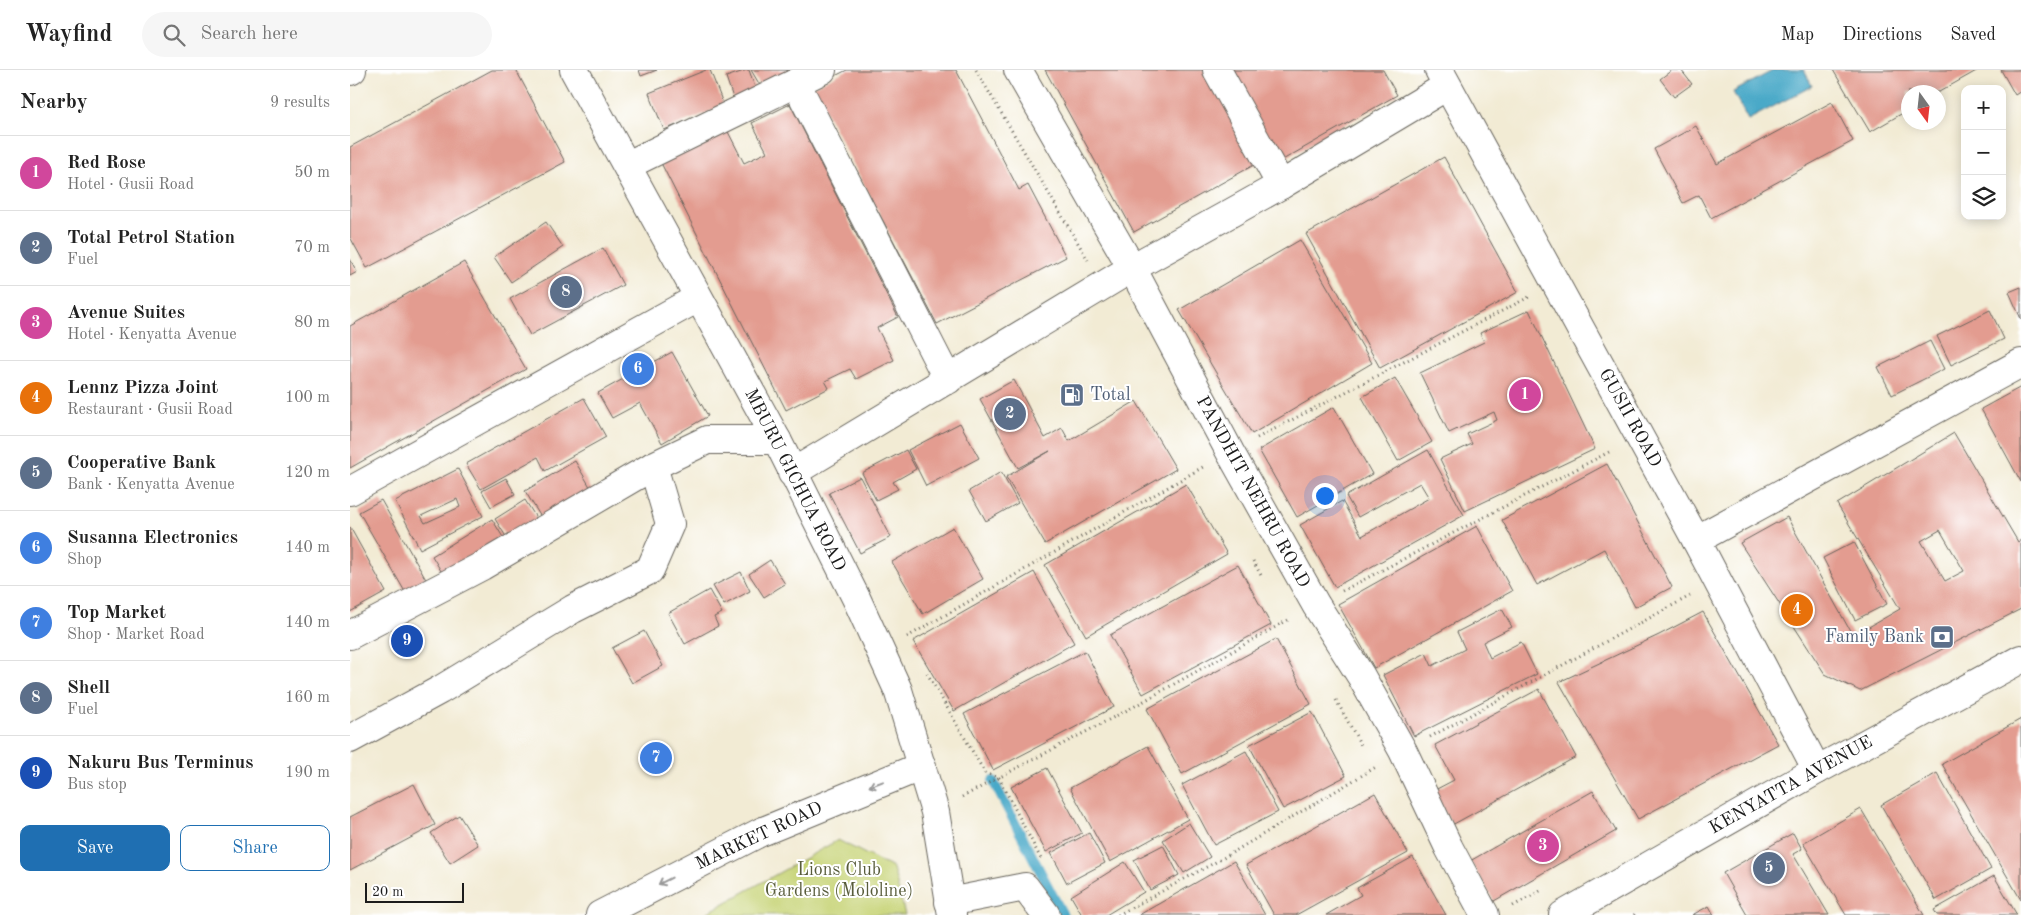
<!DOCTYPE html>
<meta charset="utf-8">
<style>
body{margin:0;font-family:"Old Standard TT",serif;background:#f6f6f6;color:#222}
.controls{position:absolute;right:15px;top:15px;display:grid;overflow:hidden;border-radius:10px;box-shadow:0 2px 12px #0003}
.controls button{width:45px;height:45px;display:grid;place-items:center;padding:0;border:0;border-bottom:1px solid #e0e0e0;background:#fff;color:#222;font:25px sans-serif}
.compass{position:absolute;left:1551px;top:15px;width:45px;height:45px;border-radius:50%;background:#fff;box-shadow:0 2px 12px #0003;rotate:165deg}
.scale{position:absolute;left:15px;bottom:12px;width:99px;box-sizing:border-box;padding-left:5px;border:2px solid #1c1c1c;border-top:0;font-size:14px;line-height:18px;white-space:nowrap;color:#1c1c1c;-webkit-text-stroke:4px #fff;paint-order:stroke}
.you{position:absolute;left:974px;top:425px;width:18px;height:18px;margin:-12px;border:4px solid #fff;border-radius:50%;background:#1a73e8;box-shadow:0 0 0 8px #1a73e833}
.badge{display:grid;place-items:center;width:32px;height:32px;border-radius:50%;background:#1f6fb2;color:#fff;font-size:16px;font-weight:700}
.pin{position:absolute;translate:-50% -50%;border:2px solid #fff;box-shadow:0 1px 5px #0006}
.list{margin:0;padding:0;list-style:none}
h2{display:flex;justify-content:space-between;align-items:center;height:65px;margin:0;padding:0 20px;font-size:21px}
h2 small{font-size:16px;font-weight:400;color:#767676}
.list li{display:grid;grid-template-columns:32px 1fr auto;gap:15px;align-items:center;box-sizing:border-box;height:75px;padding:0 20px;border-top:1px solid #e0e0e0}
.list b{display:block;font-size:19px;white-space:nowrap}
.list p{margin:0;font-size:16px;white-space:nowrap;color:#767676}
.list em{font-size:16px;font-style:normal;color:#767676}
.actions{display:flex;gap:10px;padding:15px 20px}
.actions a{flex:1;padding:11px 0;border:1px solid #1f6fb2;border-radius:10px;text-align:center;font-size:18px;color:#1f6fb2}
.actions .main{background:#1f6fb2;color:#fff}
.icon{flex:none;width:28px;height:28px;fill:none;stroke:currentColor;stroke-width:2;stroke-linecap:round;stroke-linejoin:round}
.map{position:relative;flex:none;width:1671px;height:845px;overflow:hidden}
header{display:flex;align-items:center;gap:30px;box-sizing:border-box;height:70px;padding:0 25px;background:#fff;border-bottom:1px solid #e0e0e0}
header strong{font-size:24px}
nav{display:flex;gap:28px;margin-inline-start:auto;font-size:18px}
.search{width:350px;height:45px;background:#f6f6f6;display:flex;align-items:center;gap:12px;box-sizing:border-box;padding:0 18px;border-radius:28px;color:#767676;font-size:19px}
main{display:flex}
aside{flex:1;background:#fff}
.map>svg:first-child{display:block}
.green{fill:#c6d375;stroke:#717848}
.water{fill:#49a9c8;stroke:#326272}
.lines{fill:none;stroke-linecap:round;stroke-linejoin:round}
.stream{stroke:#49a9c8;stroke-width:10}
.building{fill:#e39c90;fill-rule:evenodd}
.minor-casing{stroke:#67645c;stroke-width:30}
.path{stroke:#67645c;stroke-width:3;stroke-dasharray:1 4;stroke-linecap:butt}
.minor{stroke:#fff;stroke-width:28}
.oneway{stroke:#999}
.labels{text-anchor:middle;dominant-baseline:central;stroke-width:4;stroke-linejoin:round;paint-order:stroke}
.service-label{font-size:18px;fill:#4e5e75;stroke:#fff;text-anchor:start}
.street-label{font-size:18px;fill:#1c1c1c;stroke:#fff}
.park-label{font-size:18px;fill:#585c3b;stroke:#fff}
</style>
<header>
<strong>Wayfind</strong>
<div class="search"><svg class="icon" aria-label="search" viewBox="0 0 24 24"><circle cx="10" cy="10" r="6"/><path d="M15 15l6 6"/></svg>Search here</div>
<nav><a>Map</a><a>Directions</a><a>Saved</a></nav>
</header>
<main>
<aside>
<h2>Nearby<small>9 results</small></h2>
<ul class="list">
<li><span class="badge" style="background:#d1479c">1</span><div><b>Red Rose</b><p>Hotel · Gusii Road</p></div><em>50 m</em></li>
<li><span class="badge" style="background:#5c6f8a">2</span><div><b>Total Petrol Station</b><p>Fuel</p></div><em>70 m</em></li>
<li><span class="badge" style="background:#d1479c">3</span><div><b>Avenue Suites</b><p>Hotel · Kenyatta Avenue</p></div><em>80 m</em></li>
<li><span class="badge" style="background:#e8710a">4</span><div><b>Lennz Pizza Joint</b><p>Restaurant · Gusii Road</p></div><em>100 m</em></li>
<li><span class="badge" style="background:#5c6f8a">5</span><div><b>Cooperative Bank</b><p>Bank · Kenyatta Avenue</p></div><em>120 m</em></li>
<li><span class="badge" style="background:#3f7fe0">6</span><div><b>Susanna Electronics</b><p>Shop</p></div><em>140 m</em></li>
<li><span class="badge" style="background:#3f7fe0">7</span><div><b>Top Market</b><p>Shop · Market Road</p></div><em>140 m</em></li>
<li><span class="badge" style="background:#5c6f8a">8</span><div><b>Shell</b><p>Fuel</p></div><em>160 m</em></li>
<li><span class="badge" style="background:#1a4fb4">9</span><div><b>Nakuru Bus Terminus</b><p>Bus stop</p></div><em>190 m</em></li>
</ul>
<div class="actions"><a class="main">Save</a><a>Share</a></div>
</aside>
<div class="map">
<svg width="1671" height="845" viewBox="0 0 1671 845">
<rect width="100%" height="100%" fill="#fff"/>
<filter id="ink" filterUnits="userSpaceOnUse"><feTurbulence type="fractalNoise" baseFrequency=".02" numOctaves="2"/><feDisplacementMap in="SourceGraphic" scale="10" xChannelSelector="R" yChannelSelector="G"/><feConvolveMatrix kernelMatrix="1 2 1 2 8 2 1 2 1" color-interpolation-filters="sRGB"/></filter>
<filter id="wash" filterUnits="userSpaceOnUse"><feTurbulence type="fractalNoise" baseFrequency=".0096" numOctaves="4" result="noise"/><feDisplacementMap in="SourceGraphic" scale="20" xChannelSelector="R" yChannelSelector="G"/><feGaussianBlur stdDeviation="1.12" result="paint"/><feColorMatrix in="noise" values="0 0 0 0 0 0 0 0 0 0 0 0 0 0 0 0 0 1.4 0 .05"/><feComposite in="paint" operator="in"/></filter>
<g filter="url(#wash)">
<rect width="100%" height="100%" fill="#f2ebd4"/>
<polygon class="green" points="488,770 543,798 555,845 353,845"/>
<polygon class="water" points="1424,0 1454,0 1462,16 1398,50 1383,22"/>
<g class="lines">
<polyline class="stream" points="643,711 713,845"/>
</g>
<g id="blocks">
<g class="building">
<polygon points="142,0 166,0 215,92 17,198 0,167 0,77"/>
<polygon points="289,0 307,0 291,6"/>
<polygon points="356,0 360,0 374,36 314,60 299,23"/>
<polygon points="397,0 399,0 407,23 384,31 376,7"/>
<polygon points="401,0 451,0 414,22"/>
<polygon points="497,0 606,0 669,120 678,115 716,187 587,254 463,17"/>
<polygon points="695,0 860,0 911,91 784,162"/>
<polygon points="877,0 1033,0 1047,25 929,92"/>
<polygon points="1322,0 1331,0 1342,14 1324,27 1310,9"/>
<polygon points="1483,0 1628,0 1589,22 1558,22 1558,40 1520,62"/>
<polygon points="1651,0 1671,0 1671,21 1665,25"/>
<polygon points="1482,32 1503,71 1361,148 1349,125 1333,133 1304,79 1346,56 1367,94"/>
<polygon points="440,34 548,247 527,258 544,290 506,309 500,299 475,311 479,318 436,340 309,89 375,56 394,93 417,82 402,53"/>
<polygon points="1094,87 1168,222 1030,298 956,164"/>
<polygon points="196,152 213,177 161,212 144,187"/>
<polygon points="950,170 1022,293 902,364 829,240"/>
<polygon points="253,178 273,215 180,265 160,229"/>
<polygon points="0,189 7,202 0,206"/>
<polygon points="114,192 176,299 0,398 0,256"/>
<polygon points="1671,217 1671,249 1659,222"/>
<polygon points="1179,240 1245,379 1115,441 1090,389 1122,374 1117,364 1147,350 1144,342 1099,363 1070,303 1134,272 1130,263"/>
<polygon points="1640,240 1654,269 1601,295 1587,266"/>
<polygon points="1580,271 1594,299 1542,325 1528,297"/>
<polygon points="322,282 358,346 312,373 290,333 262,348 248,323"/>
<polygon points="1045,308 1082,372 1048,391 1012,327"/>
<polygon points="664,310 695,368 712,358 719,371 786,331 826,399 695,474 656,407 700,381 668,398 630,329"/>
<polygon points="1671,317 1671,412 1631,339"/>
<polygon points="234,328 256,367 195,401 188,387 131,419 116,394"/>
<polygon points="984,337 1022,404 947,447 909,380"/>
<polygon points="610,353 629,388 576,416 558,380"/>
<path d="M1604 363 1668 472 1671 470V539L1510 621 1475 604 1390 473 1437 447 1503 566 1550 539 1487 434ZM1590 460 1614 501 1595 511 1571 471Z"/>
<polygon points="556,380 566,399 543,412 548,419 526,430 512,403"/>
<polygon points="1078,380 1114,445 985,517 950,455 992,431 1012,466 1079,428 1070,413 1008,447 996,426"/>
<polygon points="225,391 246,427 197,457 175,421"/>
<polygon points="1257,394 1322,517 1285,537 1254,479 1187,515 1152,450"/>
<path d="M108 399 133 446 70 479 45 431ZM107 429 110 437 75 453 71 446Z"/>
<polygon points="651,402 668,433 636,451 619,421"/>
<polygon points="510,407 541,467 510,483 479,423"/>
<polygon points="156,408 165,424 141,437 132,421"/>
<polygon points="836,414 877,484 736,566 695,495"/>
<polygon points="31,430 79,515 58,527 9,442"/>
<polygon points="175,430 190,454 160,473 145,449"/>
<polygon points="142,449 157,474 97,511 82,486"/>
<polygon points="1127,456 1162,521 1024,598 988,534"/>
<polygon points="0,457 36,522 0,542"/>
<polygon points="603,457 633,509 573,544 542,492"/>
<polygon points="1504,472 1537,534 1505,550 1473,488"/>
<polygon points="420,490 435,514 414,527 399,504"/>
<polygon points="888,495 921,555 793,624 760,565"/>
<polygon points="391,502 400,521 374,535 363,516"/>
<polygon points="684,502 724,573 604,641 563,571"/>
<polygon points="359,520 372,543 364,547 368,556 335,574 318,543"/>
<polygon points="1152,539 1162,557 1133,572 1140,588 1171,572 1187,604 1064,666 1033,605 1076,583 1082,596 1115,579 1107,562"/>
<polygon points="1353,542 1428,674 1288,749 1209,612 1309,565"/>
<polygon points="294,561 313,596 282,613 262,578"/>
<polygon points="926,569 961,634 832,704 797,639"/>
<polygon points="735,581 764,637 643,700 614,644"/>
<polygon points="1189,619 1226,687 1102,755 1083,721 1104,710 1085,675"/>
<polygon points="962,642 996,706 933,739 899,675"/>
<polygon points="1671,649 1671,830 1592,694"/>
<polygon points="798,676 838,749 760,792 720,718"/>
<polygon points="896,681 928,742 864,775 832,715"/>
<polygon points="697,698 732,763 696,782 661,717"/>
<polygon points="1587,703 1641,799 1586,830 1531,735"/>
<polygon points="64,714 85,755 0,800 0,747"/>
<polygon points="1243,721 1266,761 1144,831 1120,791"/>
<polygon points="1025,723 1058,783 946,845 924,845 896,795"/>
<polygon points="1511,739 1574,845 1496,845 1453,773"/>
<polygon points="109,745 128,775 100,793 81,763"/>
<polygon points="839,753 860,787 834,803 813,770"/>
<polygon points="739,763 755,793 717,813 701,783"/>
<polygon points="1443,763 1452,779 1443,784 1479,845 1397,845 1373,803"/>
<polygon points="813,775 829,805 800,820 784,790"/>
<polygon points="1063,787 1096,845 976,845 1011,825 1007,818"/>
<polygon points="884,791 915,845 789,845"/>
<polygon points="775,792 794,822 756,845 732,845 721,826"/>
<polygon points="1644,806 1667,845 1587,845 1584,840"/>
<polygon points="1359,836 1364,845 1342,845"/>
</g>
</g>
</g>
<g filter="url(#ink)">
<use href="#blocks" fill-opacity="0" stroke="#67645c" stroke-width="1"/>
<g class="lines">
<defs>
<g id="minor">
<polyline points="224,0 427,370 507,530 548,620 585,742 602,845"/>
<polyline points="668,0 782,198 880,382 966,535 1011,606 1053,681 1099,778 1135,845"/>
<polyline points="867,0 931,115"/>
<polyline points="1089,0 1346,470 1467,700"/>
<polyline points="0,1 2,0"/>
<polyline points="446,13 598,310"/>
<polyline points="278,95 472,0"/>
<polyline points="442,403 782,198 931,115 1097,16"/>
<polyline points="0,421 348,228"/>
<polyline points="1346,470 1671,293"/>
<polyline points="0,565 132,496 303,396"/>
<polyline points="0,669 90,620 223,539 300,500 320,454 303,396 357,370 427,370"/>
<polyline points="599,832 675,817 696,845"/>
<polyline points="250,845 411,762 572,696"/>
<polyline points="1213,845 1467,700 1671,589"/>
</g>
</defs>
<use href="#minor" class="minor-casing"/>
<g class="path">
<polyline points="626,0 738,190"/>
<polyline points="907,368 1179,227"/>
<polyline points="903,491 912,507"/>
<polyline points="992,521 1261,381"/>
<polyline points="557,567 853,397"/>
<polyline points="577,603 635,703 649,708 692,791"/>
<polyline points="986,630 1012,677"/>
<polyline points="1080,667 1340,526"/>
<polyline points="612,727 785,636 938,550"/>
<polyline points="1163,836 1192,820"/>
<polyline points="768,845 875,787 1026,697"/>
<polyline points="1284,845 1286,843"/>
</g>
<use href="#minor" class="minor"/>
</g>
<defs><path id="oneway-shaft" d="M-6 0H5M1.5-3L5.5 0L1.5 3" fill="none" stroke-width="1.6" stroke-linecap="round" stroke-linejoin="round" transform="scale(1.25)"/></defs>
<g class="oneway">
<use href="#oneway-shaft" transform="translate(526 714) rotate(159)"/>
<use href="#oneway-shaft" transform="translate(315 811) rotate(153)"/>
</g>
</g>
<defs>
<symbol id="fuel-square" viewBox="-11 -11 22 22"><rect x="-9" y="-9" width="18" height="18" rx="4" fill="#5c6f8a" stroke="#fff"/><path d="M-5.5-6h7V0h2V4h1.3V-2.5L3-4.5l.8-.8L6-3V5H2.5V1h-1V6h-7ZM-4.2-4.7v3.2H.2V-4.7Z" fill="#fff"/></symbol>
<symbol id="bank-square" viewBox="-11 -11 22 22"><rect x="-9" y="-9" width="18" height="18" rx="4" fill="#5c6f8a" stroke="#fff"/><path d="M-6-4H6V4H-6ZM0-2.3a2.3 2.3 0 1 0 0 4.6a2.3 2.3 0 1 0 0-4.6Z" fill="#fff"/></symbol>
</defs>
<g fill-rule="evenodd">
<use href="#fuel-square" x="708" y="311" width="28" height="28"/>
<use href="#bank-square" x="1578" y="553" width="28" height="28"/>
</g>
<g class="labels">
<g class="service-label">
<text x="740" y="325">Total</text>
<text x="1574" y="567" text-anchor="end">Family Bank</text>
</g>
<g class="street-label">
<text transform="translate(1280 348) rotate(61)">GUSII ROAD</text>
<text transform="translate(445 410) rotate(63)">MBURU GICHUA ROAD</text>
<text transform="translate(903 422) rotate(61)">PANDHIT NEHRU ROAD</text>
<text transform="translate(1441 715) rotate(-29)">KENYATTA AVENUE</text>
<text transform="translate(409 766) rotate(-25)">MARKET ROAD</text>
</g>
<g class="park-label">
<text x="489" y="800">Lions Club<tspan x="489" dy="21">Gardens (Mololine)</tspan></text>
</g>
</g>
</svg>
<div class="controls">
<button>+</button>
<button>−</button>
<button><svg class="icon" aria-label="layers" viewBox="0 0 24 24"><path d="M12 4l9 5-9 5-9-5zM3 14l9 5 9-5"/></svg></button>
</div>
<svg class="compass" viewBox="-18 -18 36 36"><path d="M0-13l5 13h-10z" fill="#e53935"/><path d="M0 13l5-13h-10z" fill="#767676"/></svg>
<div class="scale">20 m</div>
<div class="you"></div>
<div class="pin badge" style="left:1175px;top:325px;background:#d1479c">1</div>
<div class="pin badge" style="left:660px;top:344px;background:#5c6f8a">2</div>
<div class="pin badge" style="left:1193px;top:776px;background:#d1479c">3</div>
<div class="pin badge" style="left:1447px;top:540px;background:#e8710a">4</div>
<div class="pin badge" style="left:1419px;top:798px;background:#5c6f8a">5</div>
<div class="pin badge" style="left:288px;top:299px;background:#3f7fe0">6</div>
<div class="pin badge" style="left:306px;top:688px;background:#3f7fe0">7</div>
<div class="pin badge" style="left:216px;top:222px;background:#5c6f8a">8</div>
<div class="pin badge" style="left:57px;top:571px;background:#1a4fb4">9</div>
</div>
</main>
